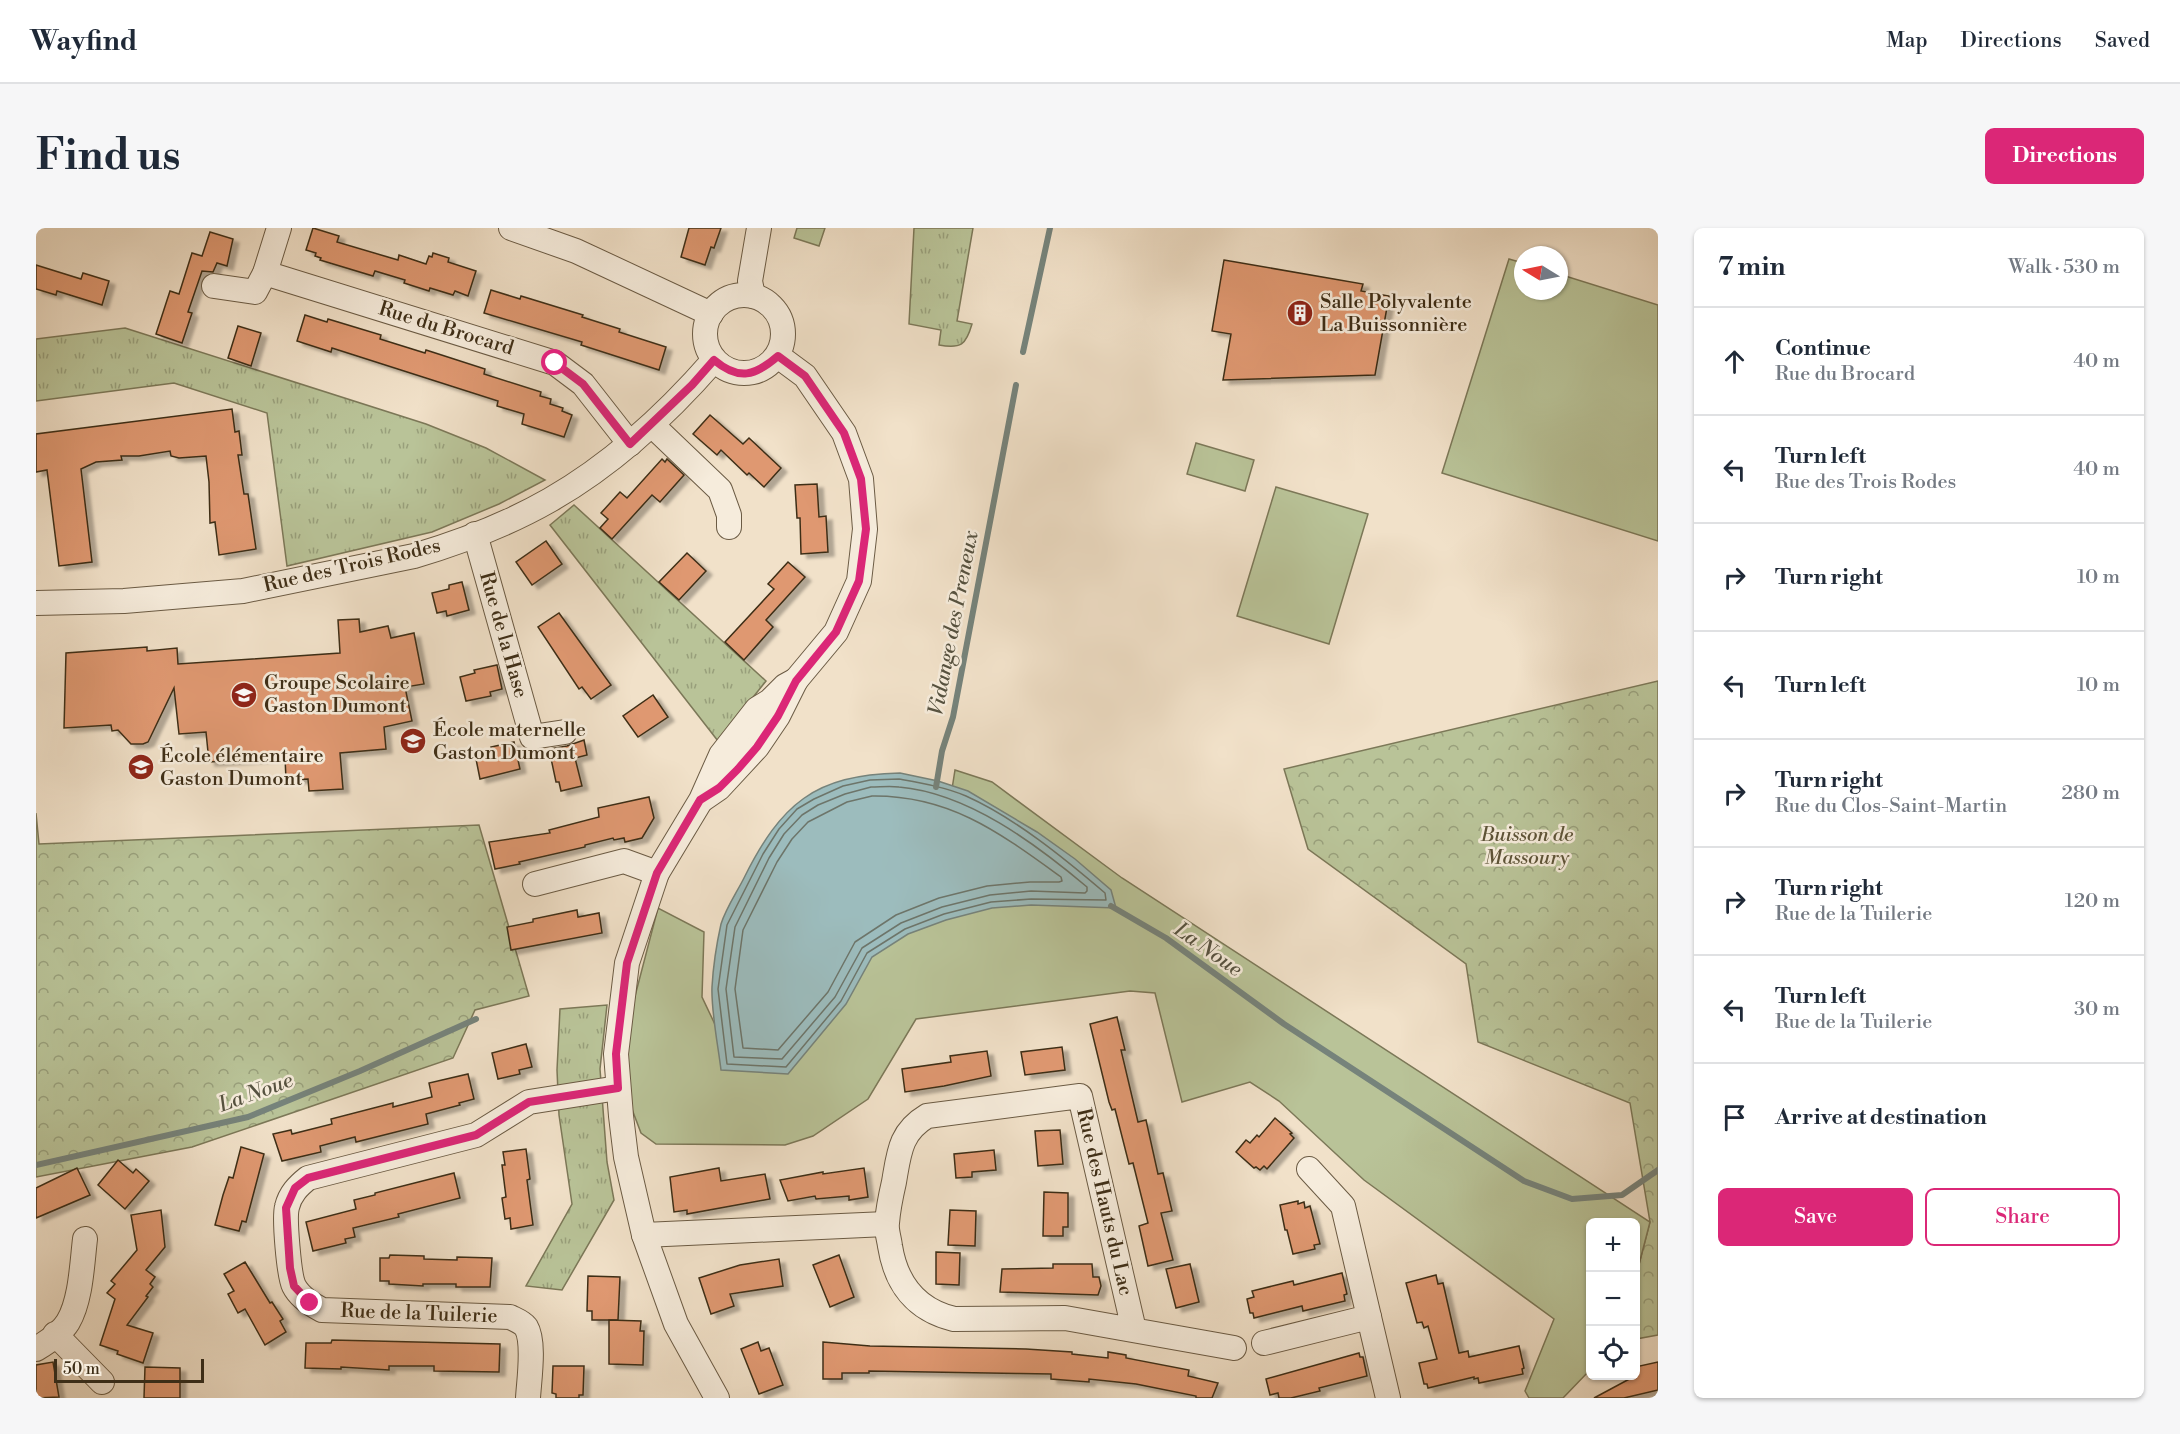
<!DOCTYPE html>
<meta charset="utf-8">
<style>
body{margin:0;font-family:"Libre Bodoni",serif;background:#f6f6f7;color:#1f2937}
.controls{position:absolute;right:18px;bottom:18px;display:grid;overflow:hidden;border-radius:9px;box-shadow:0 2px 4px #0004}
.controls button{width:54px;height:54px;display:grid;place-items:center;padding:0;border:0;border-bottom:2px solid #e0e1e3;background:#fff;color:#1f2937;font:30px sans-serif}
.compass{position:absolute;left:1478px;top:18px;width:54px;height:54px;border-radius:50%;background:#fff;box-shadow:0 2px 4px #0004;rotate:280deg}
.scale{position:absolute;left:18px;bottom:15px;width:150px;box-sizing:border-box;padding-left:6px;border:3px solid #3e2e17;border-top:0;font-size:16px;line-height:21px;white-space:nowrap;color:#3e2e17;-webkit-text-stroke:4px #f6ecdc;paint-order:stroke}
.stop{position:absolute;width:18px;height:18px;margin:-14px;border:4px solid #db2777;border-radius:50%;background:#fff}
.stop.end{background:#db2777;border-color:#fff;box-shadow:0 2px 6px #0008}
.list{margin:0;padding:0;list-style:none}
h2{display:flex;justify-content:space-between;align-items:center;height:78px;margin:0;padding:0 24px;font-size:26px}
h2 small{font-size:20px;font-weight:400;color:#747a83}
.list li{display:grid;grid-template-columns:39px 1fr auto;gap:18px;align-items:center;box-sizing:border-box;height:108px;padding:0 24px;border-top:2px solid #e0e1e3}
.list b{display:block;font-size:22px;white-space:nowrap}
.list p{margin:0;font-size:20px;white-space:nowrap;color:#747a83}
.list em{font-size:20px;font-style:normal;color:#747a83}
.actions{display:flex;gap:12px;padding:18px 24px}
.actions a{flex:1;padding:14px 0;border:2px solid #db2777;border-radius:9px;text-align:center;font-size:21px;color:#db2777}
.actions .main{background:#db2777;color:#fff}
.icon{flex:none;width:33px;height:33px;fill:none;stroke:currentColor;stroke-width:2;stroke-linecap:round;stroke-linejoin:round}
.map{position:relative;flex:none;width:1622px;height:1170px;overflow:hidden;border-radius:9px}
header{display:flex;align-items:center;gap:36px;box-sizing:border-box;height:84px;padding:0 30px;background:#fff;border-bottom:2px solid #e0e1e3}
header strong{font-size:28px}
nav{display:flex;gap:33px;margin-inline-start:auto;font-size:21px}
.intro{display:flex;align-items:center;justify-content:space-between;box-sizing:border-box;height:144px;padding:0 36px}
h1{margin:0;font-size:42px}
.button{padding:15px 27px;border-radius:9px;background:#db2777;color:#fff;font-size:21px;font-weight:700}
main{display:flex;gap:36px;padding:0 36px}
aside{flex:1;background:#fff;border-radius:9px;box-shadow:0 2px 4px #0004}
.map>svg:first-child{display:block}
.grass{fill:url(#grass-tufts);stroke:#7c7858;stroke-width:1.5}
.forest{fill:url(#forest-crowns);stroke:#7c7858;stroke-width:1.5}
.green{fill:#b9c398;stroke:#7c7858;stroke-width:1.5}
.water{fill:#9cbcbd;stroke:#76837b;stroke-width:1.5}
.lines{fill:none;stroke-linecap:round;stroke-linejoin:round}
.shore{stroke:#6d756a;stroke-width:1.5}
.stream{stroke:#76837b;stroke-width:6}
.building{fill:#df9871;stroke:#3e2e17;stroke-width:1.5;filter:url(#shadow)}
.minor-casing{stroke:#6b5b44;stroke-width:26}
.minor{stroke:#f6ecdc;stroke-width:24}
.route{stroke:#db2777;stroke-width:8}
.labels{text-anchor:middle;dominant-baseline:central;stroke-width:5;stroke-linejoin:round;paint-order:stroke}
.poi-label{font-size:20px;fill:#3e2e17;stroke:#f6ecdc;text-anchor:start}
.street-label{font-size:20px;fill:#3e2e17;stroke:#f6ecdc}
.park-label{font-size:20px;font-style:italic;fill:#5d5337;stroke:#f6ecdc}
.water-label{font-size:21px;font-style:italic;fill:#565240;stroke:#f6ecdc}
</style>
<header>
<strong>Wayfind</strong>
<nav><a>Map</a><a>Directions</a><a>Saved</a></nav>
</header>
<div class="intro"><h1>Find us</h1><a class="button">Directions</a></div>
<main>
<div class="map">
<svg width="1622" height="1170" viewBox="0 0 1622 1170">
<defs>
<pattern id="grass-tufts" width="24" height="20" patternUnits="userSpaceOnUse" patternTransform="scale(1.5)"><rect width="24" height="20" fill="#b9c398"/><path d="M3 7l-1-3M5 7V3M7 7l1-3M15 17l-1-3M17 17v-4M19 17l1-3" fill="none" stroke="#989f7b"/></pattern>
<pattern id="forest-crowns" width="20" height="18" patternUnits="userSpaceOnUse" patternTransform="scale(1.5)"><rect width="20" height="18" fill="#b9c398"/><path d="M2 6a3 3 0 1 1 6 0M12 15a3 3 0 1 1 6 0" fill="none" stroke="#989f7b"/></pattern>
<filter id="shadow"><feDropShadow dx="6" dy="4" stdDeviation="1.5" flood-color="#0004"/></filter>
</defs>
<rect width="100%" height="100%" fill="#f1e1c9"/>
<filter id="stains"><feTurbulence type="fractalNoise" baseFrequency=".00333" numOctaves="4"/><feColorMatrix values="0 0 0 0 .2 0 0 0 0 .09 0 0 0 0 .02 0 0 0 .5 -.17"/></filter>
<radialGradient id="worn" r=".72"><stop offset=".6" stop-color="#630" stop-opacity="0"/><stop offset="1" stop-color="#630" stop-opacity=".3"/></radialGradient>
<g class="grass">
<path d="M878 0H937L921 93 936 96C930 117 925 121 903 117L905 102 873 96Z"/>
<polygon points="89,100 390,196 450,220 509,252 463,276 396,304 251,338 231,185 138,155 0,173 0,111"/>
<polygon points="538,277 730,453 682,513 514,297"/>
<polygon points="571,777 564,841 571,934 578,972 526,1062 490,1058 536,976 523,887 521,842 524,781"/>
</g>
<g class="forest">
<polygon points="1622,453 1622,1107 1600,1111 1600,1048 1614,994 1594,875 1442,814 1430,736 1272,621 1248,541"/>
<polygon points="0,585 3,616 443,597 493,768 439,782 417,830 156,919 0,949"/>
</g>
<g class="green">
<polygon points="761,0 789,0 783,18 758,10"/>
<polygon points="1473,31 1487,35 1487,63 1523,63 1523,46 1622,77 1622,313 1406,245"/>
<polygon points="1160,215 1218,232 1209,263 1151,246"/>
<polygon points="1240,259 1332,286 1293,416 1201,388"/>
<polygon points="919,542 956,554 1086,650 1614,994 1600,1048 1600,994 1554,994 1554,1142 1527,1170 1493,1170 1489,1163 1518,1091 1328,952 1243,873 1214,854 1146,874 1119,765 1094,763 880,791 832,871 777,908 749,917 620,916 605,905 591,868 592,795 622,680 668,704 666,769 693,826 913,580"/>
</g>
<path class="water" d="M864 545 902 553 932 563 1001 604 1039 631 1075 662 1080 680 995 677 956 680 910 692 872 706 836 729 810 776 752 846 685 842C682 817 675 783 676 759 677 741 681 714 685 696 690 680 701 664 708 650 745 576 778 547 864 545Z"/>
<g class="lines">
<g class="shore">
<path d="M863 551C885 555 909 559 930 568 979 590 1028 630 1069 665L1070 672 995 671 955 674 908 686 869 701 831 725 805 773 750 839 691 836 682 761 691 697 727 626 743 601 761 581 778 571 807 558 834 552Z"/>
<path d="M835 559C844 559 854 558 863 559 932 565 1000 616 1051 659V663L1049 665 995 663 954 667 906 679 865 695 826 720 799 769 746 831 698 829 690 761 699 699 733 630 748 606 766 587 782 577 809 566Z"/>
<path d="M836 568C914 567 964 605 1025 649L1026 653 1023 654H994L951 658 903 670 860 687 819 714 792 764 742 822 707 820 699 761 707 702 741 634 756 611 772 594 811 574Z"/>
</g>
<g class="stream">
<polyline points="987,124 1014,0"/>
<polyline points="900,559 906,523 917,489 980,157"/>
<polyline points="1075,678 1130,710 1248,796 1488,953 1536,971 1586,967 1622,942"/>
<polyline points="0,937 212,889 324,843 440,791"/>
</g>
</g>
<g class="building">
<polygon points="277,0 303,8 301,14 362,32 363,27 390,36 393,28 396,29 397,25 413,30 412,34 440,43 432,68 419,63 417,67 394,60 393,63 368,55 369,52 339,43 337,48 284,32 285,30 279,28 280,25 270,22"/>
<polygon points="653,0 685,0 678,20 675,19 669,37 645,29"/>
<polygon points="174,4 197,11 191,38 181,35 177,44 166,43 152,84 156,85 146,115 120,106 134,63 143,66 156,25 166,28"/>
<polygon points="1188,32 1327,56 1325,63 1353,68 1339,147 1187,152 1195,106 1176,103"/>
<polygon points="0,37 45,51 47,45 73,53 66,77 21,63 20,67 0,61"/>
<polygon points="455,62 484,71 485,68 547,87 546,89 584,101 583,104 630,119 623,142 545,117 546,114 448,85"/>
<polygon points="269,87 291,94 292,91 345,107 344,111 389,125 390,122 449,141 448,146 505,164 504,168 515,171 514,176 527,180 526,183 536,187 528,209 486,196 488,186 461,178 462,173 296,120 295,124 261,113"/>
<polygon points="202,98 225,105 215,138 192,130"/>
<polygon points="196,181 199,204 203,203 206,227 202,227 208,266 212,266 220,321 183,327 179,294 174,295 173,254 170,228 143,230 135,228 134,223 103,228 85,228 86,232 60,234 45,241 56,334 23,338 11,242 0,244 0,206"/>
<polygon points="674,187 707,216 713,210 745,240 728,259 713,245 711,247 685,222 681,227 657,206"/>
<polygon points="626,231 629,234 631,231 648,247 624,274 616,267 576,311 564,300 572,291 565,285 584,264 591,270"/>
<polygon points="781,256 783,289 790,288 792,324 765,326 764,290 761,290 759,257"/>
<polygon points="510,313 526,336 496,357 480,334"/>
<polygon points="651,325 670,343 643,372 623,354"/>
<polygon points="752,334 769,349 730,392 737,399 708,432 689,414 738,361 732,356"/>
<polygon points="426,354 433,382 411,388 410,383 401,385 396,365 413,361 413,357"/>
<polygon points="523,385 575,457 555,471 546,459 543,461 502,399"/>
<polygon points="323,391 324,404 352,398 355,410 378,405 388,456 369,459 376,493 348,499 350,521 304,525 307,561 273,563 272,551 250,552 249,529 173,534 170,504 143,506 138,460 114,510 112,514 107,516 95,516 82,502 76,503 75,497 28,500 30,425 111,419 111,423 141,420 142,436 304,425 302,392"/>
<polygon points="461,437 466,461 454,464 455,468 430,473 424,449 439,445 438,442"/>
<polygon points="617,467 632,489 602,509 587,488"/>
<polygon points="548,512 551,527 539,530 546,558 525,563 523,554 520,554 513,521 531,518"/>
<polygon points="478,514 484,541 444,551 439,526 456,522 455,519"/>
<polygon points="613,569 618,590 606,610 589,614 588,610 578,612 577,610 549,617 549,619 483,634 484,636 459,641 453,614 514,605 513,602 563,589 562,580"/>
<polygon points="541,682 542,689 563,685 566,705 475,722 471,699 497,694 497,691"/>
<polygon points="1081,789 1089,822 1085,822 1102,894 1110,892 1122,946 1127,945 1136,983 1125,985 1137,1032 1112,1038 1103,998 1112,995 1097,935 1093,936 1079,881 1076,882 1073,874 1054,796"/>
<polygon points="490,816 496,839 483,842 484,846 462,851 456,825"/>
<polygon points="1026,819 1029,842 989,847 985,824"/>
<polygon points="951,823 955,848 908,858 869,864 866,841 915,834 914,828"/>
<polygon points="432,846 438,871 423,875 424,877 390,886 392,896 320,914 319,909 284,918 285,924 246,933 237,906 255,902 256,906 296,896 295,891 357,875 357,879 396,869 393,855"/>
<polygon points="1239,890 1256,905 1254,906 1258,910 1231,941 1228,938 1224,942 1220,939 1218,940 1200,924 1210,912 1214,915 1221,907 1223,909"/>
<polygon points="1024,902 1027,936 1002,938 999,903"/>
<polygon points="205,919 228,926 210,994 206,993 203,1003 179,997 187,967 193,949 197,950"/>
<polygon points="490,921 494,951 491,952 497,997 475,1001 474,990 469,991 466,970 470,969 466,937 469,937 467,924"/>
<polygon points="958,922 960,942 936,944 936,949 920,950 918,926"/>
<polygon points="82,932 97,945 100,941 113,953 89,981 62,957"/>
<polygon points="41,940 54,967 0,990 0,960"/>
<polygon points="683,940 685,953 729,946 734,971 651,986 651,982 638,984 634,949"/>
<polygon points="828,940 832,969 813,972 813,968 780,971 779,968 752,973 744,952 787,944 787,946"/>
<polygon points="418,945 424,970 362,986 363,989 317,1000 319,1009 309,1011 310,1015 277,1023 270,994 320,981 318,972 339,967 339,965"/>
<polygon points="1008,964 1032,965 1032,999 1027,999 1027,1008 1007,1008"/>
<polygon points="1262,973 1262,976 1268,974 1269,980 1274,978 1284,1016 1278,1017 1279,1021 1257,1026 1251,1002 1249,1002 1244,977"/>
<polygon points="125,982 129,1019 110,1042 119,1049 114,1056 117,1059 110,1068 112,1069 91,1097 117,1105 107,1135 81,1126 82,1123 64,1117 79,1071 71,1065 79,1056 75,1053 101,1022 95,987"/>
<polygon points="914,982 940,983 939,1018 912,1017"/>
<polygon points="900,1024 924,1025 923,1057 900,1056"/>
<polygon points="354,1027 388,1028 388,1031 421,1032 421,1029 456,1030 454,1059 420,1059 420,1056 387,1056 387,1058 353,1056 353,1053 344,1053 344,1030 353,1030"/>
<polygon points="803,1027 818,1069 794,1079 777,1037"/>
<polygon points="743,1031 747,1058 694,1066 698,1078 675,1086 663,1050 704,1037"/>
<polygon points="209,1034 234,1075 236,1074 247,1091 244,1093 250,1104 229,1117 209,1081 202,1085 192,1066 198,1063 188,1046"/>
<polygon points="1017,1036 1056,1036 1057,1049 1063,1049 1065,1058 1062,1067 964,1064 966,1041 1017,1040"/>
<polygon points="1154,1036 1163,1074 1140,1080 1130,1041"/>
<polygon points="1306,1045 1311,1066 1308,1067 1309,1073 1267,1083 1266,1078 1218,1090 1217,1085 1214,1085 1211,1071 1218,1069 1216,1063 1257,1053 1258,1057"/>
<polygon points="1400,1047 1402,1056 1407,1055 1423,1125 1432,1123 1433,1129 1483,1118 1488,1140 1486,1141 1487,1146 1443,1155 1442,1150 1438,1151 1438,1149 1392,1160 1391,1156 1388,1156 1383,1135 1401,1131 1392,1098 1388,1100 1386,1094 1381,1095 1370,1055"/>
<polygon points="552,1048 584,1049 582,1092 556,1092 556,1083 551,1083"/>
<polygon points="573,1092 605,1093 604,1103 608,1103 607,1137 573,1136"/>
<polygon points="296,1112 464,1116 463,1144 398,1143 398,1138 353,1138 353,1142 305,1139 305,1141 269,1140 270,1115 295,1115"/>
<polygon points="722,1114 725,1123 733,1120 747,1157 723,1166 705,1121"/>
<polygon points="787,1114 834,1118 990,1121 1036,1124 1036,1126 1072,1130 1072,1124 1090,1127 1090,1130 1153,1142 1152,1148 1182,1155 1176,1170 1160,1170 1160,1168 1100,1156 1053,1151 1053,1154 1015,1151 1015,1146 833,1143 833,1145 806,1145 806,1151 787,1151"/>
<polygon points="1323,1125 1324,1129 1327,1129 1331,1148 1283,1160 1284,1163 1255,1170 1243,1170 1242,1165 1234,1167 1230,1151"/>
<polygon points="17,1134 23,1169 0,1170 0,1137"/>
<polygon points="1622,1134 1622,1162 1588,1170 1558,1170 1599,1148 1599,1139"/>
<polygon points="517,1138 548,1138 547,1167 543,1167 543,1170 520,1170 520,1166 516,1165"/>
<polygon points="109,1139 144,1140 144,1170 108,1170"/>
</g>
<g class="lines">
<defs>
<g id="minor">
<polyline points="475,0 540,23 675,86"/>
<polyline points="229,45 519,135 547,156 594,216"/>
<polyline points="178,58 219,64 229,45 243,0"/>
<circle cx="708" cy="106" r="39"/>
<polyline points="717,68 714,53 723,0"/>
<polyline points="616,197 684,262 693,287 693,299"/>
<polyline points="439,306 496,509 529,504"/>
<path d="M0 375 88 373 207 363 378 328C425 314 472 296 514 272 577 236 631 186 678 132"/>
<polyline points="667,571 683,560 721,519 742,488 760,452 800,404 823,353 829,301 825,251 808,205 769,148 742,128"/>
<polyline points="499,656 588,633 621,645"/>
<polyline points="1273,941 1307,978 1352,1170"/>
<polyline points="608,1007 850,996"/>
<path d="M1098 1102 1044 868 891 888C864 904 863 925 858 954 855 967 852 981 851 995 850 1002 853 1010 854 1018 860 1056 880 1082 918 1091L1029 1090 1198 1120"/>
<polyline points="19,1106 66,1154"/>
<polyline points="1228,1115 1333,1089"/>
<path d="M0 1121C10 1115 26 1104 32 1094 45 1072 46 1036 49 1011"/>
<path d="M492 1170C493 1152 499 1114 490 1099 486 1094 480 1092 474 1089L286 1082C276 1077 263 1068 258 1058 253 1048 248 990 251 979 254 966 262 958 272 950L440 907 493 874 582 860"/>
<polyline points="681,1170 640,1096 608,1007 590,929 585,888 580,826 591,735 621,645 665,572 685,527 721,481 734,473 749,458 760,452"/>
</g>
</defs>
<use href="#minor" class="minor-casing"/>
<use href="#minor" class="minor"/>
</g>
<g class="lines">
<path class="route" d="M274 1075 258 1058 254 1040 250 980 259 960 272 950 440 907 493 874 582 860 580 826 591 735 621 645 664 572 683 560 702 541 721 519 742 488 760 453 800 404 823 353 830 301 825 251 808 205 769 148 742 128C719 148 703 153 678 132L656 157 594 216 547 156 519 135"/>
</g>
<defs>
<symbol id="building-disc" viewBox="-11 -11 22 22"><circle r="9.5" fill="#8f2418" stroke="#f6ecdc"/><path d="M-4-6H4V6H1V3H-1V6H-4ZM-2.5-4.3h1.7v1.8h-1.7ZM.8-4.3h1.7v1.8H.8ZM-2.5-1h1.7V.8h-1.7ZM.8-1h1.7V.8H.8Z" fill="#fff"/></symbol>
<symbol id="school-disc" viewBox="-11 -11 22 22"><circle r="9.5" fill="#8f2418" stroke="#f6ecdc"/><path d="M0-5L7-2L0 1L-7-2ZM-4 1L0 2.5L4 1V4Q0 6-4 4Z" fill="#fff"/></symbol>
</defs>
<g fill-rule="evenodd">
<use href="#building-disc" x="1249" y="70" width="30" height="30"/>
<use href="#school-disc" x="193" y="452" width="30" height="30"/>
<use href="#school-disc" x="362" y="498" width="30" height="30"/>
<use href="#school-disc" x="90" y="524" width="30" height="30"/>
</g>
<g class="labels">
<g class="poi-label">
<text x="1284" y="74">Salle Polyvalente<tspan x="1284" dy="23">La Buissonnière</tspan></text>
<text x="228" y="455">Groupe Scolaire<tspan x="228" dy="23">Gaston Dumont</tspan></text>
<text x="397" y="502">École maternelle<tspan x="397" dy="23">Gaston Dumont</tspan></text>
<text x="124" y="528">École élémentaire<tspan x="124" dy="23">Gaston Dumont</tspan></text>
</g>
<g class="street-label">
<text transform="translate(410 101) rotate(17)">Rue du Brocard</text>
<text transform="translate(316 338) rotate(-13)">Rue des Trois Rodes</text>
<text transform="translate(467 407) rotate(74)">Rue de la Hase</text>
<text transform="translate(1068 974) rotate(77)">Rue des Hauts du Lac</text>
<text transform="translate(383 1086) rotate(2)">Rue de la Tuilerie</text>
</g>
<g class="park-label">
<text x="1491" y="607">Buisson de<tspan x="1491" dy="23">Massoury</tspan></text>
</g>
<g class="water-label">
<text transform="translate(918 395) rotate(-79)">Vidange des Preneux</text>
<text transform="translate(1172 722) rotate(35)">La Noue</text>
<text transform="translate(220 865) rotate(-20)">La Noue</text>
</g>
</g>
<rect width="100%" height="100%" filter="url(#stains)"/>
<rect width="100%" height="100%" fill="url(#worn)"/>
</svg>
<div class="controls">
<button>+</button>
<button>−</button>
<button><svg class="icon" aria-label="locate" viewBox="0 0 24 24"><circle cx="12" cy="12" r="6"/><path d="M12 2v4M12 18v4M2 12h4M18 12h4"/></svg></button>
</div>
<svg class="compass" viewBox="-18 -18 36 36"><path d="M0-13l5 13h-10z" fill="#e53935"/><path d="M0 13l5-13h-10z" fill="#747a83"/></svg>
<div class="scale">50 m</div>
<div class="stop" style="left:519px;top:135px"></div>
<div class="stop end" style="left:274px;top:1075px"></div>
</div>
<aside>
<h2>7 min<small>Walk · 530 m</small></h2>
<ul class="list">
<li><svg class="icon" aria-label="ahead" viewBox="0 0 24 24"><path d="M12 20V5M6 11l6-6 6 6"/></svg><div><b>Continue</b><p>Rue du Brocard</p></div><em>40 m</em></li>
<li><svg class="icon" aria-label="left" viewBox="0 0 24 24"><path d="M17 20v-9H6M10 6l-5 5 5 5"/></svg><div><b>Turn left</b><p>Rue des Trois Rodes</p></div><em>40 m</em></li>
<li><svg class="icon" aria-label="right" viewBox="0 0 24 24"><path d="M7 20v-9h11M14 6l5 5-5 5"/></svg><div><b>Turn right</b></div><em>10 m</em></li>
<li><svg class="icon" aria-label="left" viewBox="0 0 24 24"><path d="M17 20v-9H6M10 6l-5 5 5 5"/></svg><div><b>Turn left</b></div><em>10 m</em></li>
<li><svg class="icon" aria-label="right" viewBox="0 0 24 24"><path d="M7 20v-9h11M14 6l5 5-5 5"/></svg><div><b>Turn right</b><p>Rue du Clos-Saint-Martin</p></div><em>280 m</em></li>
<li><svg class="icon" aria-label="right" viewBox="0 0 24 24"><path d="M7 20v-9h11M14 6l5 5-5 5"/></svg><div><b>Turn right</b><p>Rue de la Tuilerie</p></div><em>120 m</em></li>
<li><svg class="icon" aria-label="left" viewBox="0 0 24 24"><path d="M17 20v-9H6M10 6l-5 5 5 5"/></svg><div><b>Turn left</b><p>Rue de la Tuilerie</p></div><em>30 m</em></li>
<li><svg class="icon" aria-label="arrive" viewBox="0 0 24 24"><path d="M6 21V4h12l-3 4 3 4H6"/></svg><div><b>Arrive at destination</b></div></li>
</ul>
<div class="actions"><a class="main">Save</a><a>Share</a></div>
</aside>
</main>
